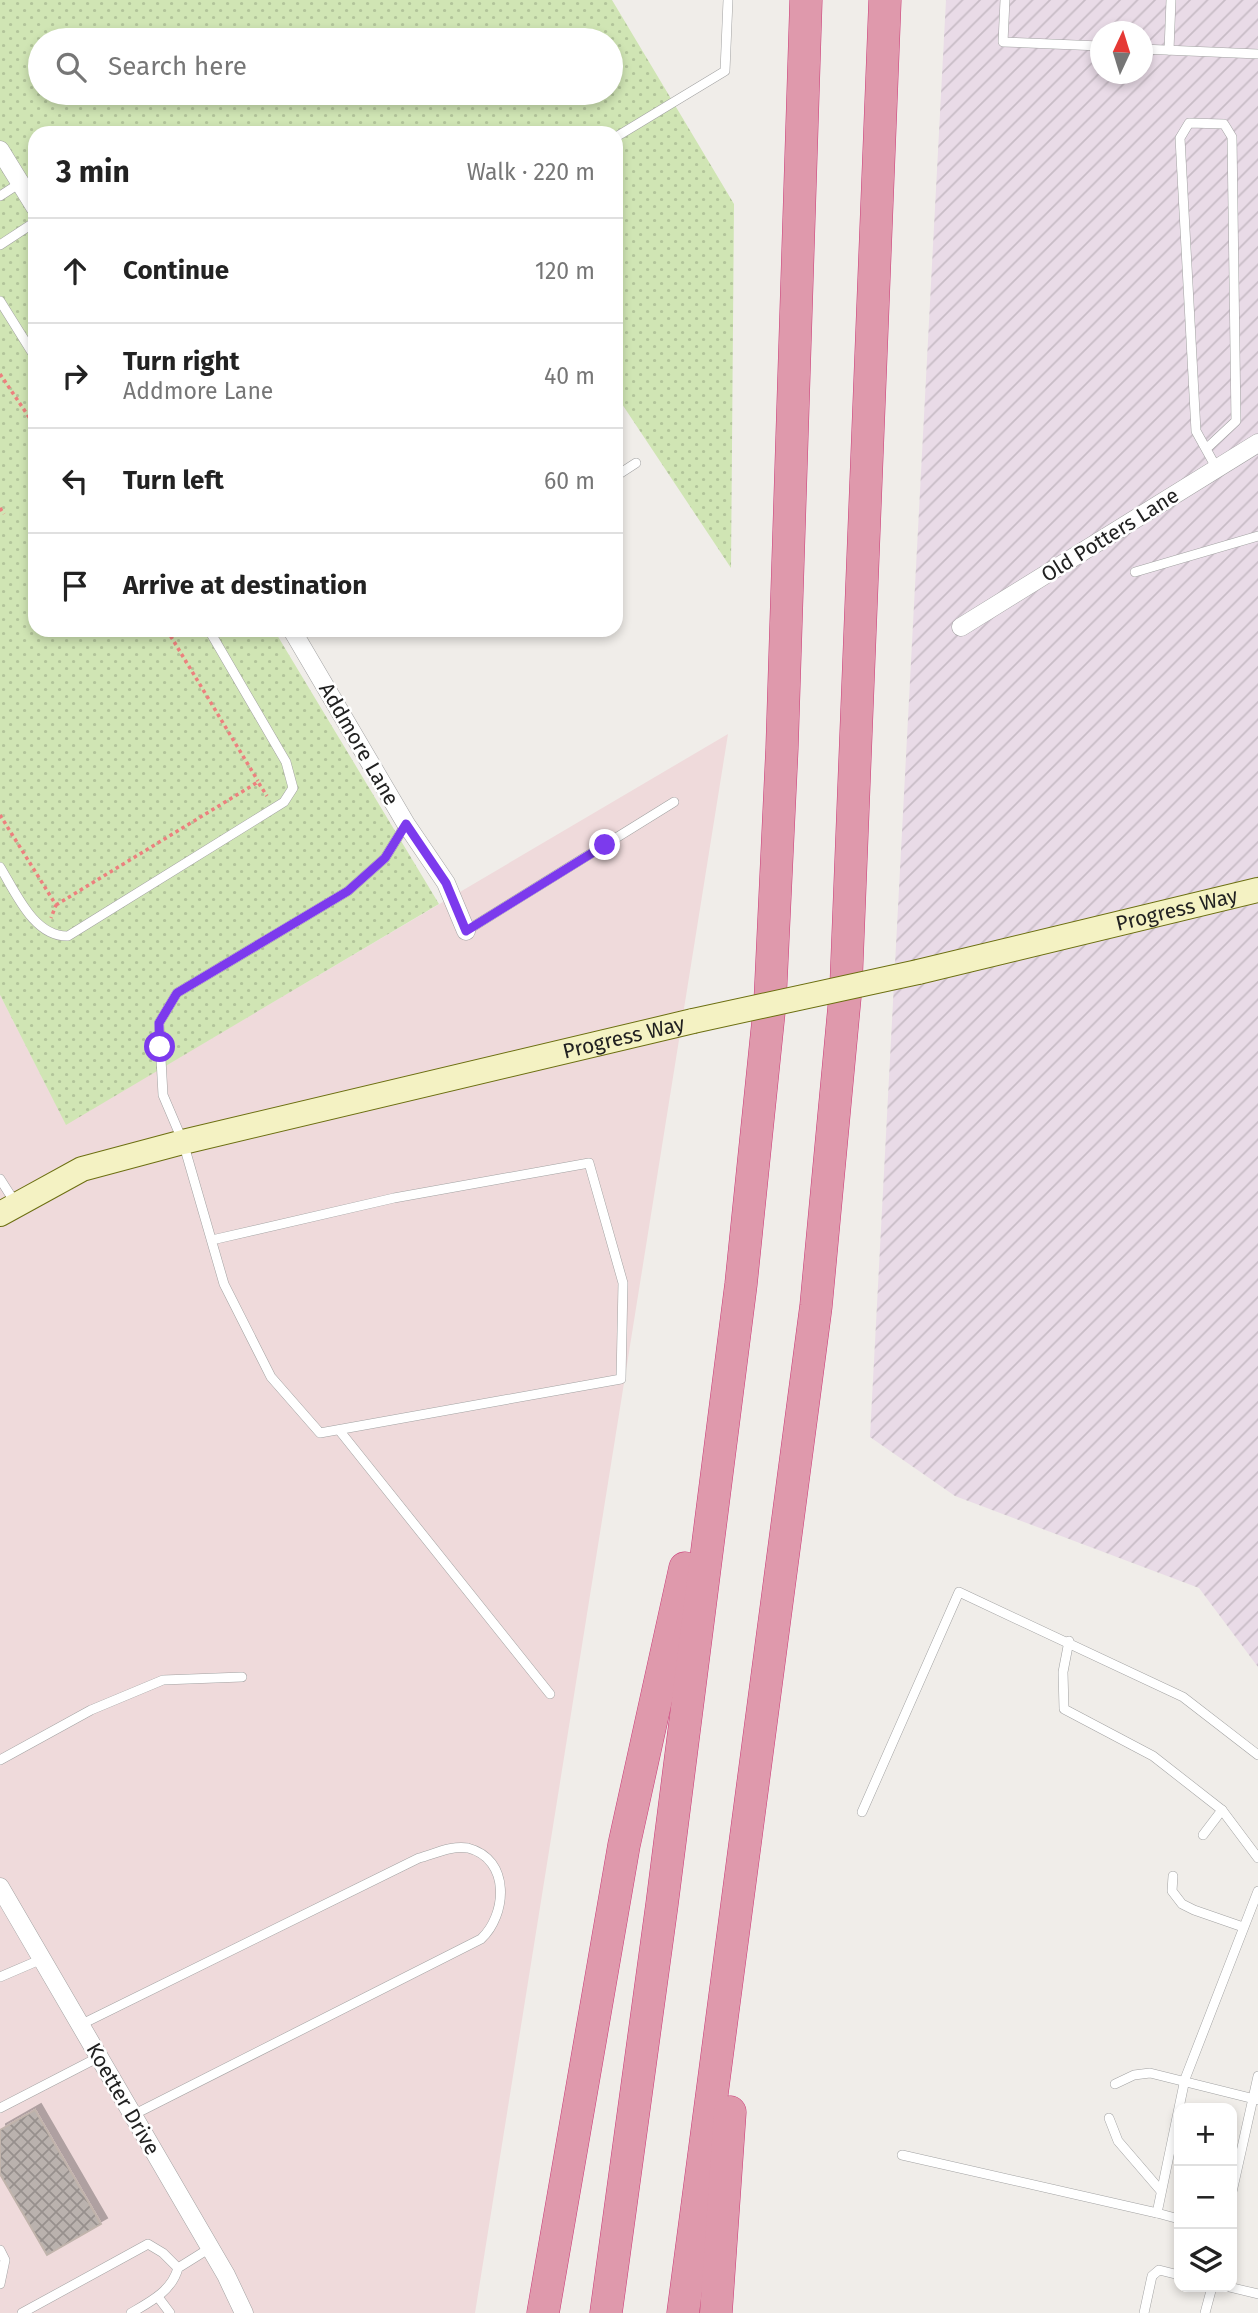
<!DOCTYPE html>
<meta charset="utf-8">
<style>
body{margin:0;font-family:"Fira Sans",sans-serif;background:#f6f6f6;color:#222}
.controls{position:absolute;right:21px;bottom:21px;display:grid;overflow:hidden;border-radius:14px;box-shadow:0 4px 10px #0003}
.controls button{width:63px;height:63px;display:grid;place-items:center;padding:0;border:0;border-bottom:2px solid #e0e0e0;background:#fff;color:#222;font:35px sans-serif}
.compass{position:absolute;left:1090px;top:21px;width:63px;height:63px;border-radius:50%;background:#fff;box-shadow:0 4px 10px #0003;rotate:4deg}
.stop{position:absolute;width:21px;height:21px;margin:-16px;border:5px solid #7c3aed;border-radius:50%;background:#fff}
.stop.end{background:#7c3aed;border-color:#fff;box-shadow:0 2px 7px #0008}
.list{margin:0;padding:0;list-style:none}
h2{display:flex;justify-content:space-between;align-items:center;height:91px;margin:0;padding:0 28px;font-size:30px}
h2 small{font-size:23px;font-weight:400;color:#767676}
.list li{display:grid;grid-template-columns:46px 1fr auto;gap:21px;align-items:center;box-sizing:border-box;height:105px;padding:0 28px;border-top:2px solid #e0e0e0}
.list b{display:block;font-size:26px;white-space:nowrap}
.list p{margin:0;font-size:23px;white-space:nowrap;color:#767676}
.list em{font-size:23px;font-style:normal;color:#767676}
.icon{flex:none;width:38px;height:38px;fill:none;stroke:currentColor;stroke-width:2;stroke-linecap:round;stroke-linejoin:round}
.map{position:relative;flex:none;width:1258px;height:2313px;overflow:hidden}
.search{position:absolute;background:#fff;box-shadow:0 4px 10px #0003;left:28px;top:28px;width:595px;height:77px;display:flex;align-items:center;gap:18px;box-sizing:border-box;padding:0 24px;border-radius:38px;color:#767676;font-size:26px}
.panel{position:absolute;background:#fff;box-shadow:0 4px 10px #0003;left:28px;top:126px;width:595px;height:511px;border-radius:21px}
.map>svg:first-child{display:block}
.commercial{fill:#efdadb}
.industrial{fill:url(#industrial-furrows);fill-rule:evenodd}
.grass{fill:url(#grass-dots);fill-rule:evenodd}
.building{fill:url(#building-cross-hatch);stroke:#c1b4ac;stroke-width:2;filter:url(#shadow)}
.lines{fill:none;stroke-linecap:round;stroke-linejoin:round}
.lane-casing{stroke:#a2a2a2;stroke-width:10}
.street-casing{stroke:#a2a2a2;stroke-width:19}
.secondary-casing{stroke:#6c6f11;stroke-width:26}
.highway-casing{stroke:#ca3a77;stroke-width:33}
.path{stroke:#ec807e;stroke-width:3.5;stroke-dasharray:3.5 3.5;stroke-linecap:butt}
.lane{stroke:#fff;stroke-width:9}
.street{stroke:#fff;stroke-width:18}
.secondary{stroke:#f4f2c3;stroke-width:24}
.highway{stroke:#df99ac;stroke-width:32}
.secondary-bridge-casing{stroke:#6c6f11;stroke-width:26;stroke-linecap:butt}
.secondary-bridge{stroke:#f4f2c3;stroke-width:24}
.route{stroke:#7c3aed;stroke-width:9}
.labels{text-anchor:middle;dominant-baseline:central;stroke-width:5;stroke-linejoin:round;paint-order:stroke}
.street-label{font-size:21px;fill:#212121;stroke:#fff}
</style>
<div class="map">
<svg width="1258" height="2313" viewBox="0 0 1258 2313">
<defs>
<pattern id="industrial-furrows" width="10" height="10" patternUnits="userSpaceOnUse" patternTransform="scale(1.75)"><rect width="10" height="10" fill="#e9dbe7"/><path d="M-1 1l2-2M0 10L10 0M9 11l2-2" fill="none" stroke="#c8bcc6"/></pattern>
<pattern id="grass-dots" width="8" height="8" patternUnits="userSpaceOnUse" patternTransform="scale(1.75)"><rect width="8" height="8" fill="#d0e5b4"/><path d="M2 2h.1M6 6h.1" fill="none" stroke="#b2c49a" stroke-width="1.8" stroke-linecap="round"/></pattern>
<pattern id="building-cross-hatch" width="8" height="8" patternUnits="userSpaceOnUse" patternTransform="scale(1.75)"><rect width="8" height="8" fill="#bab2ae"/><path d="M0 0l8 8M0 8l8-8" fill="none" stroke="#97908d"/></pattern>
<filter id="shadow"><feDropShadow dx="6" dy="-6" stdDeviation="0" flood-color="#0004"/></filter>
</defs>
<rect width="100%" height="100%" fill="#f0ede9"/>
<polygon class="commercial" points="728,734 475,2313 0,2313 0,995 66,1124"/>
<path class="industrial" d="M946 0H1258V1667L1199 1588 955 1496 870 1437ZM1100 32H1142V74H1100Z"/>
<path class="grass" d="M0 0H612L734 204 731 568 616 395V133H35V630H274L439 904 66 1125 0 995ZM40 40H611V93H40Z"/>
<polygon class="building" points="35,2110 101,2224 47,2255 0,2174 0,2130"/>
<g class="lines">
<defs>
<g id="lane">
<polyline points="1005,0 1003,42 1100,46"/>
<polyline points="1142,49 1258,54"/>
<polyline points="1169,50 1171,0"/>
<polyline points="616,137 725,71 728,0"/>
<polyline points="0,196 20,183"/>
<polyline points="0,245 35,222"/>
<polyline points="0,301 35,357"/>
<polyline points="1206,449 1236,421 1232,137 1224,124 1189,123 1180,138 1196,431 1217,469"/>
<polyline points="616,476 636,463"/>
<polyline points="1135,572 1258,536"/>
<path d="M0 867C16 893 34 937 68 936L284 802 293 788 286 762 209 630"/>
<polyline points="466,931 674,802"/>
<polyline points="0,1179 16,1204"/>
<polyline points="212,1240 394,1198 589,1163 623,1283 621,1379 320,1433 271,1377 224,1284 183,1142 163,1095 159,1023 177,993 348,891 385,858 406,824"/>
<polyline points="339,1430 550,1694"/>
<polyline points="1069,1641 1063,1672 1064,1709 1153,1756 1222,1810 1258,1858"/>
<polyline points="0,1760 91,1710 163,1680 242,1677"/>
<polyline points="862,1812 959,1592 1183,1697 1258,1755"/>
<polyline points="1203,1835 1222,1810"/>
<polyline points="1173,1876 1172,1891 1182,1904 1194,1910 1243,1927"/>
<polyline points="0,1977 42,1959"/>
<path d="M80 2025 419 1858C434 1854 452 1845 468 1848 511 1859 507 1915 481 1939L133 2115"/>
<polyline points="1115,2084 1134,2075 1150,2073 1258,2100"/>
<polyline points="0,2108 99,2057"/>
<polyline points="1109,2118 1118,2141 1161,2191"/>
<polyline points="902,2155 1157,2213"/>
<polyline points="1232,2192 1258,2076"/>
<polyline points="1179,2219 1157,2213 1185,2079 1258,1891"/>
<polyline points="0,2250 5,2260 0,2284"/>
<polyline points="1229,2287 1258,2294"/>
<polyline points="158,2297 170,2313"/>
<polyline points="22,2313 148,2244 163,2253 178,2268"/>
<path d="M131 2313C150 2302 172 2291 178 2268L210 2248"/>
<polyline points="1144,2313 1152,2276 1159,2270 1179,2275"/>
<polyline points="1205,2313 1212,2287"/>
</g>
<g id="street">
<polyline points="0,150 35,207"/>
<polyline points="961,627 1258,443"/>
<polyline points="292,630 406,824 446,883 466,931"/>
<polyline points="0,1887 226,2275 244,2313"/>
</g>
<g id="secondary">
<path id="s1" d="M918 972 1258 890"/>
<path id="s2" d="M0 1214 82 1169 183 1142 693 1021"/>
</g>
<g id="highway">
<polyline points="543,2313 624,1845 685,1568"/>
<polyline points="606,2313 662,1904 741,1284 770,1002 782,748 806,0"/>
<polyline points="683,2313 816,1306 846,986 885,0"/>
<polyline points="716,2313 730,2112"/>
</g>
</defs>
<use href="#lane" class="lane-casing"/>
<use href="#street" class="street-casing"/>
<use href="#secondary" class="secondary-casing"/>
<use href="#highway" class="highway-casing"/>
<g class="path">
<polyline points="0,374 35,426"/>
<polyline points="0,508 4,514"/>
<polyline points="167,630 258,781"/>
<polyline points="0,815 56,905 51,918"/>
<polyline points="56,905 258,782 267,796"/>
</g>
<use href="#lane" class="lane"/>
<use href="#street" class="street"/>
<use href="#secondary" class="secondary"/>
<use href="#highway" class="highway"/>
<defs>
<polyline id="secondary-bridge" points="693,1021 918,972"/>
</defs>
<use href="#secondary-bridge" class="secondary-bridge-casing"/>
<use href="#secondary-bridge" class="secondary-bridge"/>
</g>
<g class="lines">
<polyline class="route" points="160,1047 159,1023 177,993 348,891 385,858 406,824 446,883 466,931 605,845"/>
</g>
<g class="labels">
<g class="street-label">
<text transform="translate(1110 535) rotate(-32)">Old Potters Lane</text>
<text transform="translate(359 744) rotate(60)">Addmore Lane</text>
<text stroke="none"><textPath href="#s1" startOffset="266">Progress Way</textPath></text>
<text stroke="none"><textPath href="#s2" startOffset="651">Progress Way</textPath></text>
<text transform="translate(123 2099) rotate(60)">Koetter Drive</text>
</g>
</g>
</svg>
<div class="controls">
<button>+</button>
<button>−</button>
<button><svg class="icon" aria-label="layers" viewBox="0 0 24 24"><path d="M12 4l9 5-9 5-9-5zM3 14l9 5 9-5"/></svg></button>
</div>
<svg class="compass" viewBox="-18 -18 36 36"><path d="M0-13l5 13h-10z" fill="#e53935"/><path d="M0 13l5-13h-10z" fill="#767676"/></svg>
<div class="stop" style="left:160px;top:1047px"></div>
<div class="stop end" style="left:605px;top:845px"></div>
<div class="search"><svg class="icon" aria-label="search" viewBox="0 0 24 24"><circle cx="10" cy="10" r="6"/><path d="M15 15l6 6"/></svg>Search here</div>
<section class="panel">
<h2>3 min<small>Walk · 220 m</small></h2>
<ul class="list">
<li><svg class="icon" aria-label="ahead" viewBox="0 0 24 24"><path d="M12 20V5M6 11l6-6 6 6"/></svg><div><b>Continue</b></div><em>120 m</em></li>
<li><svg class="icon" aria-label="right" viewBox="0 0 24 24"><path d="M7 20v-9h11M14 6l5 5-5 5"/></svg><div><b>Turn right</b><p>Addmore Lane</p></div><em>40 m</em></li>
<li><svg class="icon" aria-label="left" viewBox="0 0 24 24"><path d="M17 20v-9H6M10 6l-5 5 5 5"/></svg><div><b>Turn left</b></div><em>60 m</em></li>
<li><svg class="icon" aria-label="arrive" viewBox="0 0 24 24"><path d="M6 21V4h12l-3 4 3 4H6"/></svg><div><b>Arrive at destination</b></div></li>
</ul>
</section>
</div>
